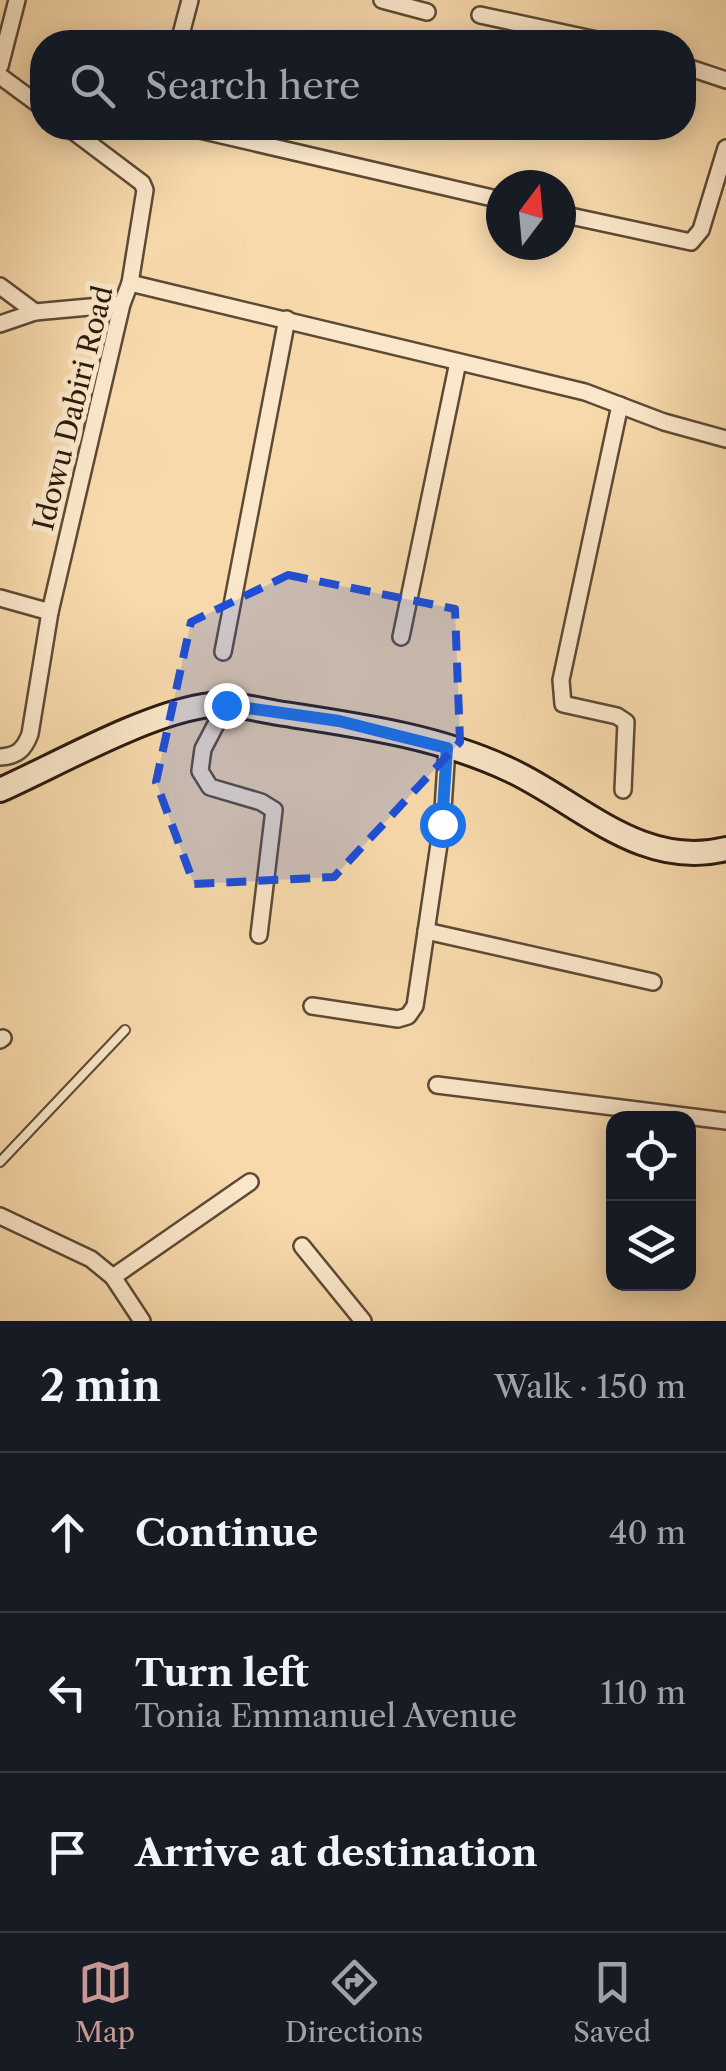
<!DOCTYPE html>
<meta charset="utf-8">
<style>
body{margin:0;font-family:"Libre Caslon Text",serif;background:#242831;color:#f1f3f6}
.controls{position:absolute;right:30px;bottom:30px;display:grid;overflow:hidden;border-radius:20px;box-shadow:0 5px 25px #0003}
.controls button{width:90px;height:90px;display:grid;place-items:center;padding:0;border:0;border-bottom:2px solid #363941;background:#171b24;color:#f1f3f6;font:50px sans-serif}
.compass{position:absolute;left:486px;top:170px;width:90px;height:90px;border-radius:50%;background:#171b24;box-shadow:0 5px 25px #0003;rotate:16deg}
.stop{position:absolute;width:30px;height:30px;margin:-22px;border:8px solid #1a73e8;border-radius:50%;background:#fff}
.stop.end{background:#1a73e8;border-color:#fff;box-shadow:0 2px 10px #0008}
.list{margin:0;padding:0;list-style:none}
h2{display:flex;justify-content:space-between;align-items:center;height:130px;margin:0;padding:0 40px;font-size:42px}
h2 small{font-size:32px;font-weight:400;color:#9ea1a6}
.list li{display:grid;grid-template-columns:65px 1fr auto;gap:30px;align-items:center;box-sizing:border-box;height:160px;padding:0 40px;border-top:2px solid #363941}
.list b{display:block;font-size:38px;white-space:nowrap}
.list p{margin:0;font-size:32px;white-space:nowrap;color:#9ea1a6}
.list em{font-size:32px;font-style:normal;color:#9ea1a6}
.icon{flex:none;width:55px;height:55px;fill:none;stroke:currentColor;stroke-width:2;stroke-linecap:round;stroke-linejoin:round}
.map{position:relative;flex:none;width:726px;height:1321px;overflow:hidden}
.search{position:absolute;background:#171b24;box-shadow:0 5px 25px #0003;left:30px;right:30px;top:30px;height:110px;display:flex;align-items:center;gap:25px;box-sizing:border-box;padding:0 35px;border-radius:40px;color:#9ea1a6;font-size:38px}
.sheet{height:610px;background:#171b24}
nav{display:flex;justify-content:space-around;align-items:center;box-sizing:border-box;height:140px;border-top:2px solid #363941;background:#171b24;font-size:28px;color:#9ea1a6}
nav a{display:grid;justify-items:center;gap:5px}
nav .on{color:#c59692}
.map>svg:first-child{display:block}
.lines{fill:none;stroke-linecap:round;stroke-linejoin:round}
.lane-casing{stroke:#5d4a34;stroke-width:12}
.street-casing{stroke:#5d4a34;stroke-width:20}
.secondary-casing{stroke:#2a1b0c;stroke-width:28}
.lane{stroke:#fae6c9;stroke-width:8}
.street{stroke:#fae6c9;stroke-width:15}
.secondary{stroke:#fae6c9;stroke-width:22}
.route{stroke:#1a73e8;stroke-width:12}
.marked{fill:#1d4ed8;fill-opacity:0.2;stroke:#1d4ed8;stroke-width:8;stroke-dasharray:20 12;stroke-linejoin:round}
.labels{text-anchor:middle;dominant-baseline:central;stroke-width:10;stroke-linejoin:round;paint-order:stroke}
.street-label{font-size:28px;fill:#2a1b0c;stroke:#fae6c9}
</style>
<div class="map">
<svg width="726" height="1321" viewBox="0 0 726 1321">
<rect width="100%" height="100%" fill="#f7d9ac"/>
<filter id="stains"><feTurbulence type="fractalNoise" baseFrequency=".002" numOctaves="4"/><feColorMatrix values="0 0 0 0 .2 0 0 0 0 .09 0 0 0 0 .02 0 0 0 .5 -.17"/></filter>
<radialGradient id="worn" r=".72"><stop offset=".6" stop-color="#630" stop-opacity="0"/><stop offset="1" stop-color="#630" stop-opacity=".3"/></radialGradient>
<g class="lines">
<defs>
<polyline id="lane" points="0,1162 125,1030"/>
<g id="street">
<polyline points="382,0 427,12"/>
<polyline points="480,15 606,42"/>
<polyline points="179,42 190,0"/>
<polyline points="0,66 17,0"/>
<polyline points="684,66 726,80"/>
<polyline points="0,76 42,107"/>
<polyline points="191,128 501,200"/>
<polyline points="561,214 691,242 701,230 726,148"/>
<polyline points="130,283 585,392 664,422 726,439"/>
<polyline points="0,286 35,312 122,304"/>
<polyline points="0,324 35,312"/>
<polyline points="620,405 561,680 563,704 617,716 626,722 623,790"/>
<polyline points="0,598 50,612"/>
<polyline points="401,637 458,362"/>
<polyline points="223,652 287,319"/>
<polyline points="226,705 203,749 200,771 210,787 261,802 274,810 259,935"/>
<path d="M0 757C17 756 24 750 30 734L50 612 122 304 130 283 145 190 142 183 69 128"/>
<polyline points="426,931 653,982"/>
<polyline points="312,1006 398,1019 408,1016 415,1006 442,824 447,748"/>
<polyline points="0,1040 3,1038"/>
<polyline points="437,1085 726,1121"/>
<polyline points="0,1216 91,1259 113,1277 142,1321"/>
<polyline points="302,1246 363,1321"/>
<polyline points="113,1277 250,1182"/>
</g>
<path id="secondary" d="M0 790C58 764 142 716 203 706 227 701 254 709 278 713 356 725 439 736 512 771 581 804 642 870 726 849"/>
</defs>
<use href="#lane" class="lane-casing"/>
<use href="#street" class="street-casing"/>
<use href="#secondary" class="secondary-casing"/>
<use href="#lane" class="lane"/>
<use href="#street" class="street"/>
<use href="#secondary" class="secondary"/>
</g>
<g class="lines">
<polyline class="route" points="226,705 339,721 447,748 442,824"/>
</g>
<path class="marked" d="M288 575 455 609 460 742 334 877 194 884 156 782 191 622Z"/>
<g class="labels">
<g class="street-label">
<text transform="translate(73 408) rotate(-76)">Idowu Dabiri Road</text>
</g>
</g>
<rect width="100%" height="100%" filter="url(#stains)"/>
<rect width="100%" height="100%" fill="url(#worn)"/>
</svg>
<div class="controls">
<button><svg class="icon" aria-label="locate" viewBox="0 0 24 24"><circle cx="12" cy="12" r="6"/><path d="M12 2v4M12 18v4M2 12h4M18 12h4"/></svg></button>
<button><svg class="icon" aria-label="layers" viewBox="0 0 24 24"><path d="M12 4l9 5-9 5-9-5zM3 14l9 5 9-5"/></svg></button>
</div>
<svg class="compass" viewBox="-18 -18 36 36"><path d="M0-13l5 13h-10z" fill="#e53935"/><path d="M0 13l5-13h-10z" fill="#9ea1a6"/></svg>
<div class="stop" style="left:442px;top:824px"></div>
<div class="stop end" style="left:226px;top:705px"></div>
<div class="search"><svg class="icon" aria-label="search" viewBox="0 0 24 24"><circle cx="10" cy="10" r="6"/><path d="M15 15l6 6"/></svg>Search here</div>
</div>
<section class="sheet">
<h2>2 min<small>Walk · 150 m</small></h2>
<ul class="list">
<li><svg class="icon" aria-label="ahead" viewBox="0 0 24 24"><path d="M12 20V5M6 11l6-6 6 6"/></svg><div><b>Continue</b></div><em>40 m</em></li>
<li><svg class="icon" aria-label="left" viewBox="0 0 24 24"><path d="M17 20v-9H6M10 6l-5 5 5 5"/></svg><div><b>Turn left</b><p>Tonia Emmanuel Avenue</p></div><em>110 m</em></li>
<li><svg class="icon" aria-label="arrive" viewBox="0 0 24 24"><path d="M6 21V4h12l-3 4 3 4H6"/></svg><div><b>Arrive at destination</b></div></li>
</ul>
</section>
<nav>
<a class="on"><svg class="icon" aria-label="map" viewBox="0 0 24 24"><path d="M3 6l6-2 6 2 6-2v14l-6 2-6-2-6 2zM9 4v14M15 6v14"/></svg>Map</a>
<a><svg class="icon" aria-label="directions" viewBox="0 0 24 24"><path d="M12 3l9 9-9 9-9-9zM9 14v-3h6M13 9l2 2-2 2"/></svg>Directions</a>
<a><svg class="icon" aria-label="saved" viewBox="0 0 24 24"><path d="M7 4h10v16l-5-4-5 4z"/></svg>Saved</a>
</nav>
